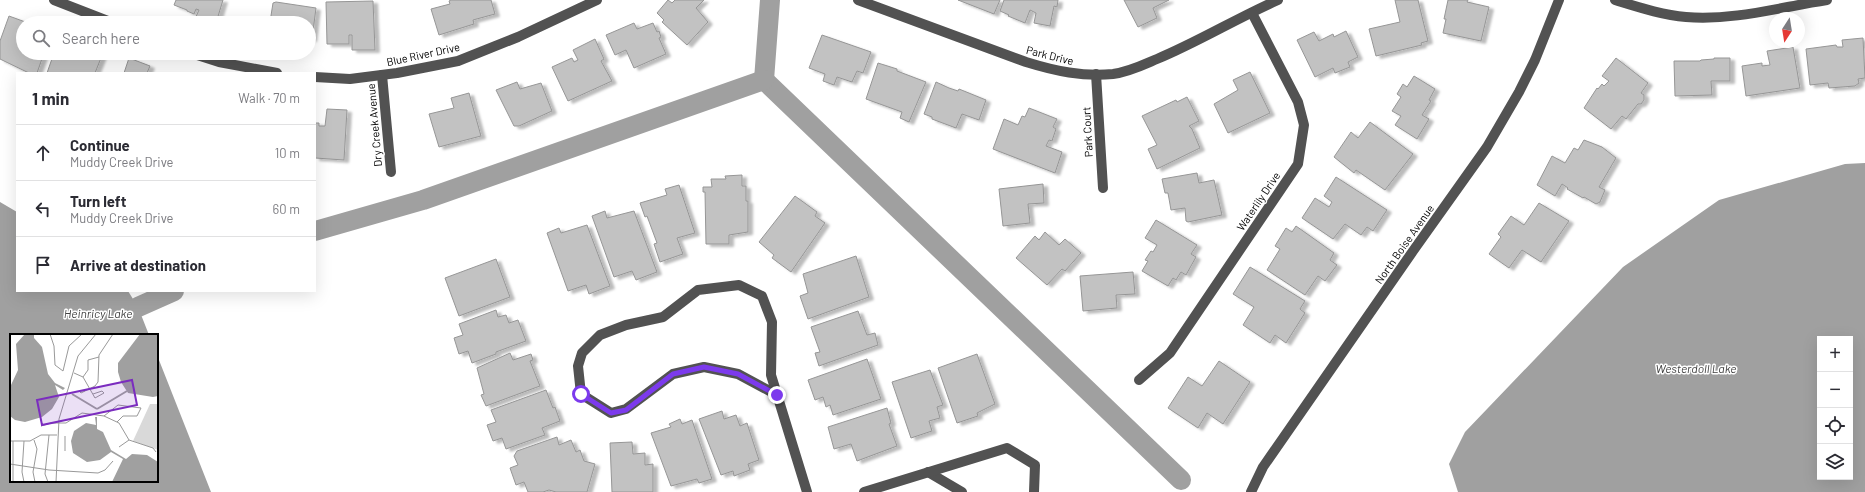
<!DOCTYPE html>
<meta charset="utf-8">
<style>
body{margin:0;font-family:Barlow,sans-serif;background:#f2f2f3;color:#2b2b33}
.controls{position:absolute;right:12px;bottom:12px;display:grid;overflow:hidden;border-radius:0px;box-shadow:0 4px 16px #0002}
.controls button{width:36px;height:36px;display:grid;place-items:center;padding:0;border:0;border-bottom:1px solid #e1e1e2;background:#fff;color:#2b2b33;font:20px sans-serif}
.compass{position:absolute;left:1769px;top:12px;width:36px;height:36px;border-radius:50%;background:#fff;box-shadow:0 4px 16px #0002;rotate:192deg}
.stop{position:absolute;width:12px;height:12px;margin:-9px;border:3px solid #7c3aed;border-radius:50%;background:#fff}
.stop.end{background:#7c3aed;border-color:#fff;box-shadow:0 1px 4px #0008}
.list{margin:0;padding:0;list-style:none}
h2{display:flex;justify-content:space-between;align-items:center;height:52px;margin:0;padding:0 16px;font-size:17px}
h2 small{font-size:13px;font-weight:400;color:#7c7c81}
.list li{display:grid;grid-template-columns:26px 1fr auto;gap:12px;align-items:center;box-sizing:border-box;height:56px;padding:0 16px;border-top:1px solid #e1e1e2}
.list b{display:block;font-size:15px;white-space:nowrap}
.list p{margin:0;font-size:13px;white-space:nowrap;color:#7c7c81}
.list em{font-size:13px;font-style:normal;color:#7c7c81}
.icon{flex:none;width:22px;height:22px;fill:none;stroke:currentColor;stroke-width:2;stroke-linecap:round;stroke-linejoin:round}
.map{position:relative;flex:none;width:1865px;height:492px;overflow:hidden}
.search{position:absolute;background:#fff;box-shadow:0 4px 16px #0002;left:16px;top:16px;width:300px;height:44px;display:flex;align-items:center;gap:10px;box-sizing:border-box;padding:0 14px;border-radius:22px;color:#7c7c81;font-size:15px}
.panel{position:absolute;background:#fff;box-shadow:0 4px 16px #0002;left:16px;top:72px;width:300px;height:220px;border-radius:0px}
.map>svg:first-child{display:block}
.water{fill:#a0a0a0;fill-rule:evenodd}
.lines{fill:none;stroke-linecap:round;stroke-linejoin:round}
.canal{stroke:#a0a0a0;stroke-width:20}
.building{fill:#c2c2c2;stroke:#969696;filter:url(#shadow)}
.minor{stroke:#525252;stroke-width:10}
.route{stroke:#7c3aed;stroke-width:5}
.labels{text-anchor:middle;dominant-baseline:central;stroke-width:3;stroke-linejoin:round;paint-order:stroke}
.street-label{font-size:11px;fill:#000;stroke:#fff}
.water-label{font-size:12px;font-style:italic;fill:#414141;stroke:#fff}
.inset-river{fill:none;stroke:#a0a0a0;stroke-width:2}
.inset-road{fill:none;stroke:#999;stroke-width:1}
.view{fill:#7b2cbf;fill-opacity:0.15;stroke:#7b2cbf;stroke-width:2}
.inset-edge{fill:none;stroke:#000;stroke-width:2}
</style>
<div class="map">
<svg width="1865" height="492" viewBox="0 0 1865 492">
<defs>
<filter id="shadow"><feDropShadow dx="4.5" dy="2.5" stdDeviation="1" flood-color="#0004"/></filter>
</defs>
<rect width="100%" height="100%" fill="#fff"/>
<g class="water">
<path d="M1865 163V492H1458L1449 464 1465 432 1623 267 1719 200 1845 164ZM1820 339H1850V477H1820Z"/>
<polygon points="0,202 17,212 17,291 128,291 138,307 149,335 11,335 11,481 157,481 157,355 211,492 0,492"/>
</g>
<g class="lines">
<g class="canal">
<polyline points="764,80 1181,480"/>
<polyline points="764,80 770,0"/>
<polyline points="315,231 423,200 764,80"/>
<polyline points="138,307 174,291"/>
</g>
</g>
<g class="building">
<polygon points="176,0 223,0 216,23 194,21 199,10 196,9 194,14 187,11 187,10 174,5"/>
<polygon points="451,0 491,0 495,14 473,20 474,24 439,35 431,9 450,4 449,1"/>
<polygon points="668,0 672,3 675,0 704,0 696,8 708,22 687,45 662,22 664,20 657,13"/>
<polygon points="958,0 1000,0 994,14"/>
<polygon points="1004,0 1058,0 1057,7 1054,6 1050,26 1034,23 1036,13 1030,10 1025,23 1008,16 1009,15 1000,11"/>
<polygon points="1124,0 1169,0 1153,8 1157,18 1138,27"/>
<polygon points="1395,0 1418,0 1428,41 1421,43 1422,45 1376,56 1369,29 1400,22"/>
<polygon points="1448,0 1468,0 1467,2 1489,7 1481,41 1443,33 1446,19 1444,19"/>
<polygon points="373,1 375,50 352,50 352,35 349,35 349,44 327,44 326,2"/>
<polygon points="276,2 316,8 312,39 309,39 309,23 268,23 270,22 273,3"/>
<polygon points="9,16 28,23 23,23 23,53 44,53 37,73 29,73 0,59 0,41"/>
<polygon points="634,23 637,29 653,23 657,32 659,31 661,37 659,38 666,54 634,68 626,50 615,55 606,35"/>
<polygon points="1346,31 1358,57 1348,62 1350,67 1335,73 1333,68 1315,77 1297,40 1314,32 1319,41 1333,34 1334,37"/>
<polygon points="822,35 871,52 863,73 857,71 852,82 837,77 834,85 823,81 825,74 809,68"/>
<polygon points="1863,38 1865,78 1858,79 1859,83 1855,86 1829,88 1828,83 1810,85 1806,49 1836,45 1837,47 1843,47 1842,40"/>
<polygon points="595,39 604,59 601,61 612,81 568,101 552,67 572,58 574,62 578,60 573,50"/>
<polygon points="1793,47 1800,88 1746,96 1742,66 1762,63 1762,66 1770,65 1767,51"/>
<polygon points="54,53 75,53 78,54 77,58 79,58 81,53 103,53 95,73 47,73"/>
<polygon points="129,58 150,66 147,73 124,73"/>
<polygon points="1616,58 1648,83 1641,93 1644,95 1644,100 1641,104 1638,104 1626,119 1622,116 1611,129 1584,108 1597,88 1598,89 1602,84 1604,86 1609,81 1602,76"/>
<polygon points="1714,58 1730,58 1730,81 1711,81 1712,95 1675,96 1674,61 1700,61 1701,60 1714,59"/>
<polygon points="878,63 897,69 897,71 926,82 909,122 900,118 902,112 866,99"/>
<polygon points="1250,72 1270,113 1228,133 1214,104 1238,90 1233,80"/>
<polygon points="1414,76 1435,89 1429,100 1431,101 1422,115 1429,119 1417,139 1395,125 1401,116 1392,111 1401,97 1397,94 1403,84 1407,87"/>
<polygon points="517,82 520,89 541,83 552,111 519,126 514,126 496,90"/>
<polygon points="936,82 949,88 958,91 959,89 986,100 979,120 962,114 956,128 932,119 932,117 924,114"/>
<polygon points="469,93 481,136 439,147 429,114 454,108 451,98"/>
<polygon points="1187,97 1199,121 1189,126 1192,129 1200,148 1157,169 1148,149 1157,145 1142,116 1176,100 1177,102"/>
<polygon points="1029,108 1057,119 1053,127 1056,129 1052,141 1049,140 1046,146 1062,152 1055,173 993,149 1004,119 1018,125 1022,116 1025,117"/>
<polygon points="327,109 347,110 344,160 315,158 315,123 319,123 319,126 325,126"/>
<polygon points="1370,122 1413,154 1385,190 1356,170 1354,173 1334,157 1351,132 1358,138"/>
<polygon points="1584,140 1602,147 1616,158 1599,187 1605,190 1600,202 1596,204 1584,197 1583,198 1567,189 1568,188 1562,184 1555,196 1537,185 1552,156 1565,163 1574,148 1578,150"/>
<polygon points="1197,173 1199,183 1214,180 1222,215 1188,222 1186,221 1185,208 1171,210 1168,193 1165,193 1162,179"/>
<polygon points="742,175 742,186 746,186 746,201 748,201 748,232 729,235 729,244 706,244 705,192 703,192 703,187 712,187 711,179 726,179 725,176"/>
<polygon points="1336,177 1387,210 1373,231 1367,227 1361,235 1345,224 1333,239 1302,218 1315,198 1329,207 1332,202 1324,196"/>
<polygon points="1043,184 1044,203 1028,204 1030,223 1003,226 999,189"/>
<polygon points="679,185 695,233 677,238 683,254 660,262 654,244 657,243 647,216 645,217 640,203 667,195 665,189"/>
<polygon points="795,196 817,212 815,216 825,223 791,272 772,258 774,255 759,242"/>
<polygon points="1539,203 1569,221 1541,262 1522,250 1509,268 1489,254 1501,237 1498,234 1511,216 1524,225"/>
<polygon points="605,211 607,218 634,211 657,272 636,280 632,271 614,277 592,216"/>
<polygon points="1156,220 1197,245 1191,254 1196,257 1186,275 1181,272 1176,280 1173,278 1168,286 1142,271 1148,261 1145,260 1151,251 1153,252 1157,245 1145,238"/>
<polygon points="587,225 610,286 589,294 586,285 568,291 547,233 559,228 561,233"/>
<polygon points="1296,226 1334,253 1330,260 1337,265 1325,281 1318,276 1305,295 1267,270 1280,249 1275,246 1286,228 1292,232"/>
<polygon points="1045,232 1059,245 1065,239 1081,253 1065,271 1062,269 1047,285 1016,258 1035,236 1039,240"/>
<polygon points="856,256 869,297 808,319 800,296 808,293 803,274"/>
<polygon points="496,259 510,297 459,316 445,278"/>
<polygon points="1250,267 1305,301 1300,309 1305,313 1286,343 1275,335 1270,343 1243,325 1254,307 1233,294"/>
<polygon points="1133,272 1135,294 1116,295 1117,308 1083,311 1080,276"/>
<polygon points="496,310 498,317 506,315 509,323 518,320 526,341 496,352 496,354 472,363 468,351 459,354 454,338 463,335 459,324"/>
<polygon points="858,311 867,335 875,333 878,345 819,366 815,353 820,352 811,327"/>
<polygon points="510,353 513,360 531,354 533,360 530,361 540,386 486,406 481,395 484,394 477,368"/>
<polygon points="977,354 995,404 977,413 978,416 957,423 938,368"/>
<polygon points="867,359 881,399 833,415 830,405 826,407 823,397 815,400 808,380"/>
<polygon points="1219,361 1250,382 1223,424 1207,413 1198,428 1168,408 1188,377 1202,386"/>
<polygon points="930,370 943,405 937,407 940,418 929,421 932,431 911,438 892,382"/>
<polygon points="546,390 553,408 555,407 560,421 542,428 545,435 506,449 502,438 493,441 487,425 496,422 491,410"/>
<polygon points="887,408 891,423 889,424 897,446 857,461 851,444 834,449 828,427"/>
<polygon points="722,411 724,419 736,415 740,426 747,423 759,460 748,464 750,470 734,476 733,471 721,475 699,419"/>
<polygon points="680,419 682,424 692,420 712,479 699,483 697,479 671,486 651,433 671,427 669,424"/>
<polygon points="557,437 559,445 571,440 576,452 580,450 584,461 595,464 587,492 556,492 549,490 543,492 528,492 524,482 516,485 510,468 518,465 514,456 517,451"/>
<polygon points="632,442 633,454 645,453 645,465 653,464 653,492 612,492 610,443"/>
</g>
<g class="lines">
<g class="minor">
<polyline points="54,0 113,23"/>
<path d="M858 0 1026 62C1055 71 1083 77 1113 74 1129 72 1143 65 1157 59 1198 42 1237 18 1278 0"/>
<path d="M1615 0C1638 7 1662 15 1686 17 1733 21 1781 7 1827 0"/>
<polyline points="191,53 219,62 277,73"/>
<polyline points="1096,74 1103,188"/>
<polyline points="382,75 391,172"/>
<polyline points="315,77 350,79 397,73 458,61 518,37 597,0"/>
<polyline points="1139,380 1170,353 1298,164 1304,125 1298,102 1252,13"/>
<polyline points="777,395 738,374 704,367 673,374 626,409 611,413 581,394 578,366 582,353 600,335 626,325 663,317 698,290 739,285 762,296 772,322 771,375 807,492"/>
<polyline points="928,472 962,492"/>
<polyline points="864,492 1007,448 1035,465 1034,492"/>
<polyline points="1251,492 1263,467 1413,251 1487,147 1519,92 1535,60 1559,0"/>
</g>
</g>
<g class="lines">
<polyline class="route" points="581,394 611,413 626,410 673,374 704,367 738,374 777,395"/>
</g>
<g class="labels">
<g class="street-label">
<text transform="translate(423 54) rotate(-12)">Blue River Drive</text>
<text transform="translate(1050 55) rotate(14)">Park Drive</text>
<text transform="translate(374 125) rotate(-95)">Dry Creek Avenue</text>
<text transform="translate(1087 132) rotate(-93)">Park Court</text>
<text transform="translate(1258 201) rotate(-56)">Waterlily Drive</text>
<text transform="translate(1404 244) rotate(-55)">North Boise Avenue</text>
</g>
<g class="water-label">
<text x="98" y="313">Heinricy Lake</text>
<text x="1696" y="368">Westerdoll Lake</text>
</g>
</g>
<g transform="translate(10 334)">
<rect width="148" height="148" fill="#fff"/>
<path d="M140 70H148V116L123 107Z" fill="#d9d9d9"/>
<path d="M15 0H24V4L32 13 38 40 45 49 55 54 53 56 45 51 49 63 42 75 32 83 15 88 5 86 0 82 1 51 8 36 6 10ZM130 0H148V62L143 63 118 59 111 48 108 38V29ZM85 83H87V95L93 98 101 116 116 125 122 120 137 121 148 128V148H102L113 125 101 118 90 126 77 128 63 119 61 107 64 97 76 89 86 91Z" fill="#a0a0a0"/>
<path class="inset-river" d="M62 60 87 75M87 75 117 57"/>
<path class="inset-road" d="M40 0 44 12 45 31 53 37 59 12 72 0M64 39 73 43 85 64 94 59 92 57 83 60M73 43 78 36V26L89 23M75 57H69L71 59 85 52 88 48 89 21 103 0M94 82 108 71 131 74 127 82H113L107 88M31 92 41 89H56L72 79 94 82 109 89 119 106 143 114 146 118M24 106 27 115 23 138 25 148M0 107H20L31 101H47M3 107V148M14 107 12 138 14 148M109 113 119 106M55 117V102M0 130 39 136 88 139 95 136 103 127M38 148 35 140 39 101M51 148H46L49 85 68 22 86 0"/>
<path class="view" d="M122 46 127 71 32 91 27 66Z"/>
<rect width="148" height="148" class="inset-edge"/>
</g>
</svg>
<div class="controls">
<button>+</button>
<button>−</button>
<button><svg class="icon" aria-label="locate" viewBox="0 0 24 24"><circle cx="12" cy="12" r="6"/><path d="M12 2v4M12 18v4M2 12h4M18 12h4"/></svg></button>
<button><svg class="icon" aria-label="layers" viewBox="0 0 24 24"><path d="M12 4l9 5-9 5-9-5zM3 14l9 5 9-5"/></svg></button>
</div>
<svg class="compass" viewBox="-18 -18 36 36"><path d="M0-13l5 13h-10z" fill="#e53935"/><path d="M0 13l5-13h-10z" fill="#7c7c81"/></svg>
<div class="stop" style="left:581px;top:394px"></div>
<div class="stop end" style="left:777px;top:395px"></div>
<div class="search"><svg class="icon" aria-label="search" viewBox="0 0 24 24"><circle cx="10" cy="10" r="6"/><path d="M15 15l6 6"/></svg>Search here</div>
<section class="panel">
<h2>1 min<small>Walk · 70 m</small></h2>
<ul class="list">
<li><svg class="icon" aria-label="ahead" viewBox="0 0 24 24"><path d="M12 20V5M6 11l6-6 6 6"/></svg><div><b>Continue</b><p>Muddy Creek Drive</p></div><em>10 m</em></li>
<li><svg class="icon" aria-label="left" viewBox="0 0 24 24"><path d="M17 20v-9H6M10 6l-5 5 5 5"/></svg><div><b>Turn left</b><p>Muddy Creek Drive</p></div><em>60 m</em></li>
<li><svg class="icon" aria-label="arrive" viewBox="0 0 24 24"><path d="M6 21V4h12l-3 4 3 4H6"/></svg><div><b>Arrive at destination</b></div></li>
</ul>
</section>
</div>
